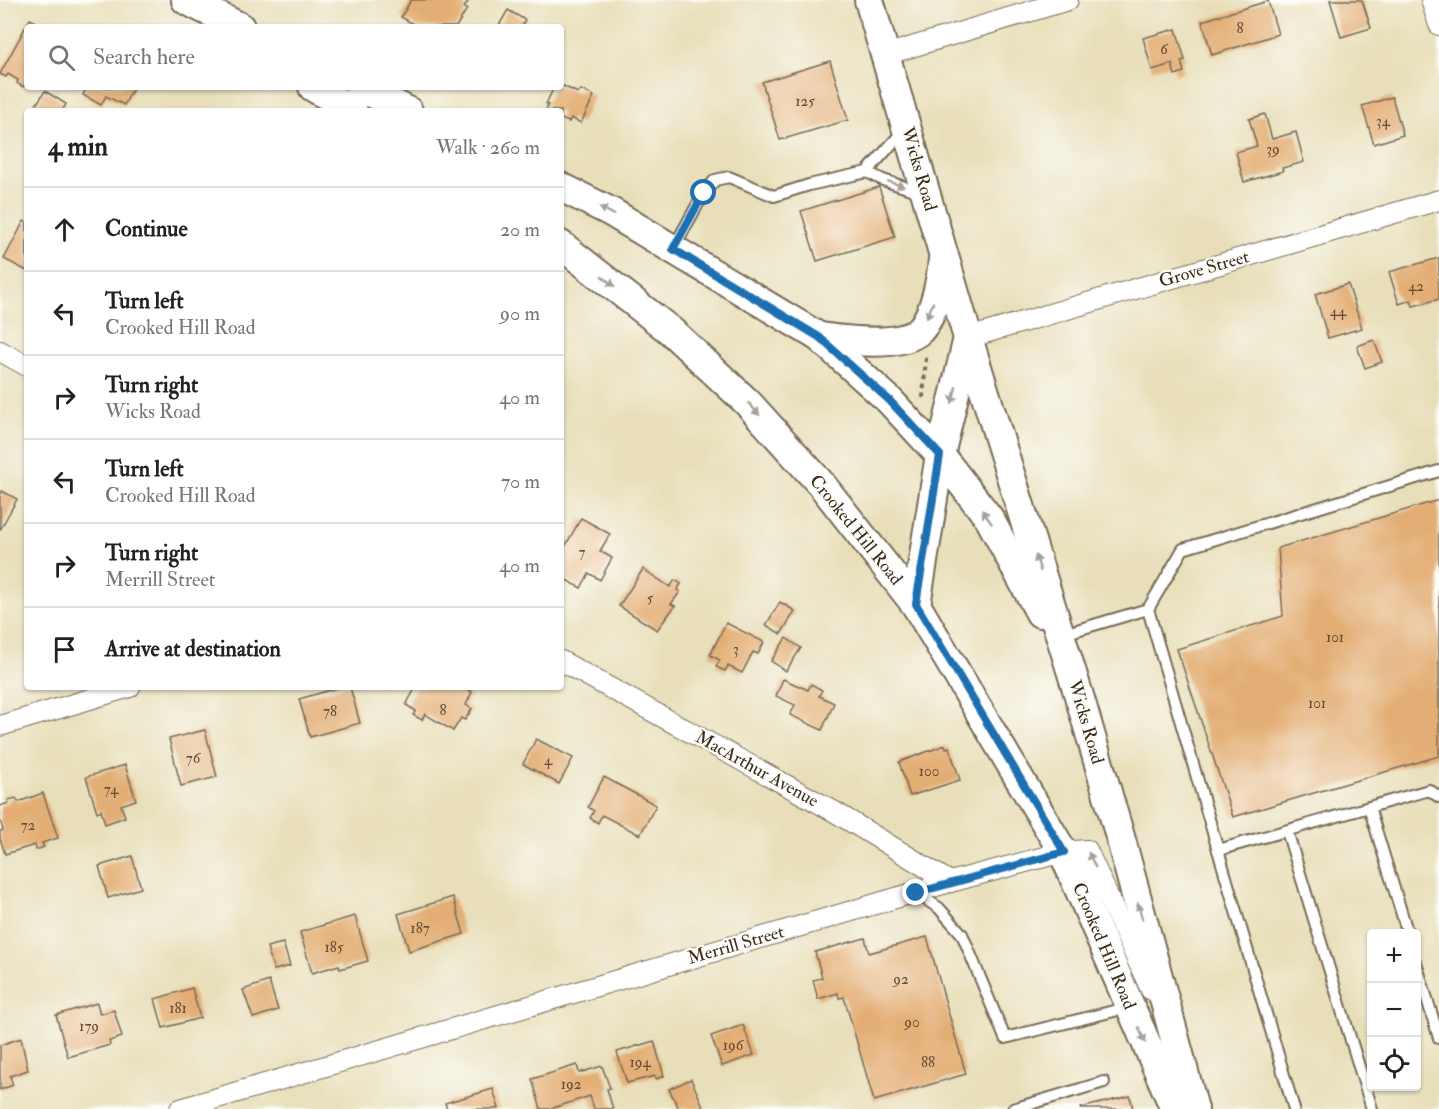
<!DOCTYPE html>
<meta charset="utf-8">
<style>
body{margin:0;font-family:"IM FELL Double Pica",serif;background:#f2f2f2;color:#222}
.controls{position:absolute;right:18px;bottom:18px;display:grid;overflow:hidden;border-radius:6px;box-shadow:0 2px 4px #0004}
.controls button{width:54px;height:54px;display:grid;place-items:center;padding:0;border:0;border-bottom:2px solid #e0e0e0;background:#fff;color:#222;font:30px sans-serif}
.stop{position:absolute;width:18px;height:18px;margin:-14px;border:4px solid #1f6fb2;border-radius:50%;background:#fff}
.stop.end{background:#1f6fb2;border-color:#fff;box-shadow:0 2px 6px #0008}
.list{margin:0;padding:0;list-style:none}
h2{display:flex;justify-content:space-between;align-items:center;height:78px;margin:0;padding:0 24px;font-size:26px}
h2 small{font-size:20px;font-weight:400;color:#767676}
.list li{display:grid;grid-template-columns:39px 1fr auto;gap:18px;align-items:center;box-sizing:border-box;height:84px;padding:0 24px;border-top:2px solid #e0e0e0}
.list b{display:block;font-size:22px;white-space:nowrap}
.list p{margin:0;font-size:20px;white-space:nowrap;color:#767676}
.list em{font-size:20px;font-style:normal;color:#767676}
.icon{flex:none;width:33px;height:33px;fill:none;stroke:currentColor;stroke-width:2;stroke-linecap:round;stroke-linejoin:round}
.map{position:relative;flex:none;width:1439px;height:1109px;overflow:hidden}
.search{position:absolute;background:#fff;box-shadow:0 2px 4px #0004;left:24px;top:24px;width:540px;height:66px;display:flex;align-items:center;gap:15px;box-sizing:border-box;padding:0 21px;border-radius:6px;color:#767676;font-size:22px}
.panel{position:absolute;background:#fff;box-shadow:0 2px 4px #0004;left:24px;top:108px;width:540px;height:582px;border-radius:6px}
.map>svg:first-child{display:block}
.building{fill:#e3ae75}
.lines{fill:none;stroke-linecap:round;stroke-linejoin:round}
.lane-casing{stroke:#786955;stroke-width:14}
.street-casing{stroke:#786955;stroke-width:22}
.secondary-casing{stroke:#786955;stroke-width:32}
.path{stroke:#786955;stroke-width:4;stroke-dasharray:4.5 4.5;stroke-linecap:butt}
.lane{stroke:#fff;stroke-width:10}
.street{stroke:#fff;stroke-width:20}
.secondary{stroke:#fff;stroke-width:28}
.oneway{fill:#a79f9a}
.route{stroke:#1f6fb2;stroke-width:8}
.labels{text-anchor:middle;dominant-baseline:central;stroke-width:4.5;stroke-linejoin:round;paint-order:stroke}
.number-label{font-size:15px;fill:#654b34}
.street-label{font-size:18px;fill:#3b2a1e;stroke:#fdfcf7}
</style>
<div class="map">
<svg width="1439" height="1109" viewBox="0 0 1439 1109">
<rect width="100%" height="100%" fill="#fdfcf7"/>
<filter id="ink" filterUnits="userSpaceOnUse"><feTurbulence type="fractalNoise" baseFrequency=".0167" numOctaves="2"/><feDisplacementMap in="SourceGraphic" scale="12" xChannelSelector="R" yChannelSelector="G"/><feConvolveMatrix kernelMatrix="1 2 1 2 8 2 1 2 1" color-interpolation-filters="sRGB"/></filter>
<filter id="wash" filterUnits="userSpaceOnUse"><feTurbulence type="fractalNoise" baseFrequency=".008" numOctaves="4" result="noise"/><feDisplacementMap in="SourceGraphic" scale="24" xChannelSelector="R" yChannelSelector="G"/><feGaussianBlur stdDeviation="1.35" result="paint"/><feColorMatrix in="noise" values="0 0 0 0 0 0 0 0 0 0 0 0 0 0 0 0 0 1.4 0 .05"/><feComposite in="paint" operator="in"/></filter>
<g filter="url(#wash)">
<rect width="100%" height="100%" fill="#e8dfba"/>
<g id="blocks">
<g class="building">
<polygon points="411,0 469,0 464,8 467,9 456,27 418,27 401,17"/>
<polygon points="1330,0 1362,0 1371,28 1341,37"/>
<polygon points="1268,1 1278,34 1212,55 1202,21"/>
<polygon points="508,10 525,20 523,24 528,27 498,27"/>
<polygon points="30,19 44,27 27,27 27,81 23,87 17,83 18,80 8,74 6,77 0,74"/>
<polygon points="1176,29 1185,60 1181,61 1184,72 1175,75 1172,64 1152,70 1143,38"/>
<polygon points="830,61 848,120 780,140 762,82"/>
<polygon points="561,85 578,93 581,90 594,96 581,123 571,118 569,122 561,119 561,111 546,111 548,105 546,104 554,87 561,87"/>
<polygon points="87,87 134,87 124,105 106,96 101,105 83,95"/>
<polygon points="45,91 66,104 62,111 32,111"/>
<polygon points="1392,97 1403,135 1374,144 1362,106"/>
<polygon points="1265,114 1272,139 1296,132 1304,162 1282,168 1283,171 1244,182 1236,152 1257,146 1249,119"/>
<polygon points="879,187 895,237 817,261 801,211"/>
<polygon points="24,221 27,223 27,271 4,259"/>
<polygon points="1439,258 1439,299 1413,306 1411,300 1399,304 1389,272"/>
<polygon points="1348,284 1362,328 1328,338 1315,294"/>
<polygon points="1374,340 1382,362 1365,368 1357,346"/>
<polygon points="2,491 17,499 0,530 0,496"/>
<polygon points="1439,500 1439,756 1233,817 1177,649 1283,616 1278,548"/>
<polygon points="581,518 610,534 600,551 612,558 600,580 589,573 581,588 561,577 561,554"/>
<polygon points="643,569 670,587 675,580 681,584 677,590 680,592 671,604 675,606 657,630 619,606"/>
<polygon points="780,602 795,611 781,634 766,625"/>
<polygon points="726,623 764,642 758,654 753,652 742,673 728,666 725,671 716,667 720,660 710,655"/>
<polygon points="786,638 801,648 786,671 771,661"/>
<polygon points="783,679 808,690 811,684 822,690 819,696 834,703 822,730 790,715 795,705 776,696"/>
<polygon points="341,687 350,687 360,723 310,737 299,699"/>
<polygon points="416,687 464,687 472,692 466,705 472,709 465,720 461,718 453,731 425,714 422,720 413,715 416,711 406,705"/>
<polygon points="205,730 217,777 181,786 169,739"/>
<polygon points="536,739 573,758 559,784 523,764"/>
<polygon points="945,745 946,748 949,747 960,780 910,796 899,762"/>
<polygon points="125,765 136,800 121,805 125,817 105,824 101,810 97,812 86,777"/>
<polygon points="604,777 656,805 640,835 602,815 598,823 590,818 594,811 588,807"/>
<polygon points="43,793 58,838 42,843 44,847 36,850 35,845 5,854 0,838 0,831 3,830 0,820 0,806 9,803 8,800 16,798 18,802"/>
<polygon points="132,856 141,888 108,898 99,866"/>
<polygon points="453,897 464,934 409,951 398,914"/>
<polygon points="355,916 368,961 340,969 339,965 312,973 300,932"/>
<polygon points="927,937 966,1074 874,1101 844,997 839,998 838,993 818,999 813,980 822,978 815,952 865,938 869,953"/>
<polygon points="283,943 290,966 274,970 267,947"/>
<polygon points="269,981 278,1010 253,1018 243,990"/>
<polygon points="192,988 200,1018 163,1028 155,999"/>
<polygon points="97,1003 100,1014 114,1010 122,1037 109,1041 110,1045 68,1057 56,1015"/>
<polygon points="743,1025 754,1055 722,1066 711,1036"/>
<polygon points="21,1038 28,1070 10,1076 13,1085 0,1090 0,1045"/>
<polygon points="654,1041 664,1076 656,1079 655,1076 627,1083 617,1052"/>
<polygon points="577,1065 579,1073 602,1066 610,1088 607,1089 613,1109 594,1109 590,1096 550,1109 541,1109 532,1079"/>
<polygon points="691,1079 703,1106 696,1109 679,1109 669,1089"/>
<polygon points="493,1089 499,1109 447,1109 445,1103"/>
<polygon points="1130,1096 1133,1109 1081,1109 1081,1108"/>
</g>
</g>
</g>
<g filter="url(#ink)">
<use href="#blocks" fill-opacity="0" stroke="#786955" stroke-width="1.5"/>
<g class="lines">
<defs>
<g id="lane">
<polyline points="867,172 883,180 923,193"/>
<polyline points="673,249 704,193 715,180 729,177 774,196 809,185 867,172 904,130"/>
<polyline points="1148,609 1218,850 1429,790 1439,797"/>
<polyline points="1060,635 1148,609 1183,549 1439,471"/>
<polyline points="1369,807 1408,934"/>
<polyline points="1287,831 1372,1109"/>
<polyline points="1218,850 1294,1109"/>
<polyline points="916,893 939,908 962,934 1005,1038 1130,1007"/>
<polyline points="1416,963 1439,1038"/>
<polyline points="1013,1109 1104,1082"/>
</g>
<g id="street">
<polyline points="1431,0 1439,25"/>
<polyline points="885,55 1068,0"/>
<polyline points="968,338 1439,200"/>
<polyline points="0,351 27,366"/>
<polyline points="561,661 835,812 950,882"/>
<polyline points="0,726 130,687"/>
<polyline points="180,1109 950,882 1063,852 1087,850 1151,990"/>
</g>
<g id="secondary">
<polyline points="186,0 240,27"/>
<polyline points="869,0 968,338 1080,699 1121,840 1194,1109"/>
<polyline points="313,87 353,111"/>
<polyline points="360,87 408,111"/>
<polyline points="561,187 611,212 819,337 889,400 940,455 989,518 1040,613"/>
<polyline points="561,245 672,332 748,403 822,485 916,605 1063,852 1175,1109"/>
<path d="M819 337C844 340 900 349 920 330 935 314 941 280 943 259"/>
<polyline points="916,605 940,455 968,338"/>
</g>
</defs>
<use href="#lane" class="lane-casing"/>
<use href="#street" class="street-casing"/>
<use href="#secondary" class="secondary-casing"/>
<polyline class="path" points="923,398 926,357"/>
<use href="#lane" class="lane"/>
<use href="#street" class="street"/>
<use href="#secondary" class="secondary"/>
</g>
<defs><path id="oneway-solid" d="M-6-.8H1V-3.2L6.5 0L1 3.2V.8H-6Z" transform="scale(1.5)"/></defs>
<g class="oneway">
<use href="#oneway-solid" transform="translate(896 184) rotate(18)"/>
<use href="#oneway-solid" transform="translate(607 211) rotate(-152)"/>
<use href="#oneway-solid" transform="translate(608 281) rotate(39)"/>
<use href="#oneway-solid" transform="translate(930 310) rotate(113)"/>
<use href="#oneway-solid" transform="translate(954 395) rotate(104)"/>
<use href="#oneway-solid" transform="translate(754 409) rotate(48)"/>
<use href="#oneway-solid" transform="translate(987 517) rotate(-125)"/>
<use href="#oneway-solid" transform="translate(1038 563) rotate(-107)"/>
<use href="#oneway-solid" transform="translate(1092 860) rotate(-115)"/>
<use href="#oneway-solid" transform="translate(1140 911) rotate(-105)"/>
<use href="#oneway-solid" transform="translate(1142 1035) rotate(67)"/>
</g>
</g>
<g class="lines" filter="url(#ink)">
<polyline class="route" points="704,193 673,249 819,337 889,400 940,455 916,604 1064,852 916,893"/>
</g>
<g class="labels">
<g class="number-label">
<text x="1240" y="28">8</text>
<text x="1164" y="49">6</text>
<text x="805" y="101">125</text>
<text x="1383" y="121">34</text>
<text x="1273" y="149">39</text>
<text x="1416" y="286">42</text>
<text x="1338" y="311">44</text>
<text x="582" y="552">7</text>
<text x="650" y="598">5</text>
<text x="1335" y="637">101</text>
<text x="736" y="649">3</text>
<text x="1317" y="703">101</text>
<text x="443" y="710">8</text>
<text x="330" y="711">78</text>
<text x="193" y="758">76</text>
<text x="548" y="760">4</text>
<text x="929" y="771">100</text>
<text x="111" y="789">74</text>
<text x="28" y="825">72</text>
<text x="420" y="928">187</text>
<text x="334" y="947">185</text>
<text x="901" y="979">92</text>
<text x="178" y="1008">181</text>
<text x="912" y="1022">90</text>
<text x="89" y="1026">179</text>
<text x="733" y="1045">196</text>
<text x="640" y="1062">194</text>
<text x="928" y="1062">88</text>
<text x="571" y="1084">192</text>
</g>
<g class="street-label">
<text transform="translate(919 169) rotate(74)">Wicks Road</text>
<text transform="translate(1204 269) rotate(-16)">Grove Street</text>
<text transform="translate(856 530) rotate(51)">Crooked Hill Road</text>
<text transform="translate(1086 722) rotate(74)">Wicks Road</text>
<text transform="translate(757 769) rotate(29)">MacArthur Avenue</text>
<text transform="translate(736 945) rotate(-16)">Merrill Street</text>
<text transform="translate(1104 946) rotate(67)">Crooked Hill Road</text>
</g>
</g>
</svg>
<div class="controls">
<button>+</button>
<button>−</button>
<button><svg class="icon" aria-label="locate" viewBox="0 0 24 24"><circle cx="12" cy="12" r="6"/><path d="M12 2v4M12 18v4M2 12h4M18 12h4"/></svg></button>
</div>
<div class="stop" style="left:704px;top:193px"></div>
<div class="stop end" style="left:916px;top:893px"></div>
<div class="search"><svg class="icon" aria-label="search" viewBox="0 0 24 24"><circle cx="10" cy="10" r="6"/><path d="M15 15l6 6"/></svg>Search here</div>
<section class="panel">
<h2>4 min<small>Walk · 260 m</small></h2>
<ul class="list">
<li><svg class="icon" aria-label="ahead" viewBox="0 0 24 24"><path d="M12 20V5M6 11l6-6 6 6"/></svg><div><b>Continue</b></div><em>20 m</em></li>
<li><svg class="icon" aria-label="left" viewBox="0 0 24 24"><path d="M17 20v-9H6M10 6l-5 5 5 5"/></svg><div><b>Turn left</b><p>Crooked Hill Road</p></div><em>90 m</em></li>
<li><svg class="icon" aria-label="right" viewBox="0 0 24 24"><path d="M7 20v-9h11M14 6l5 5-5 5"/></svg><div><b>Turn right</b><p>Wicks Road</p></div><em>40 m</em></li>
<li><svg class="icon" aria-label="left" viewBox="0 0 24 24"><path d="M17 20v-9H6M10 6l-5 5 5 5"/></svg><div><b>Turn left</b><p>Crooked Hill Road</p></div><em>70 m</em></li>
<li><svg class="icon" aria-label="right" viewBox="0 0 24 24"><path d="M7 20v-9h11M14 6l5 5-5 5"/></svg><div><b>Turn right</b><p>Merrill Street</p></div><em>40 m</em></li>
<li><svg class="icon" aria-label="arrive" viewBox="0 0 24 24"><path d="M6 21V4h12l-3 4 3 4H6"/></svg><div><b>Arrive at destination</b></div></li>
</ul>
</section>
</div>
